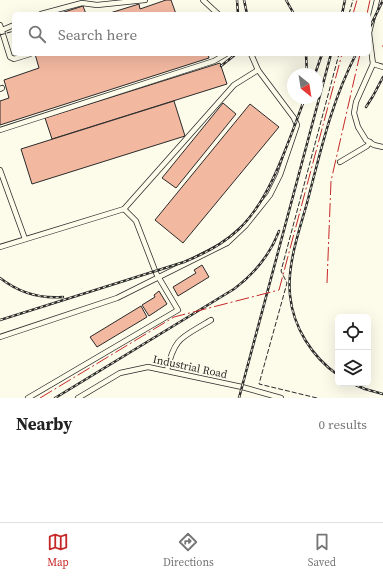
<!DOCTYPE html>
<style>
body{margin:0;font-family:"Source Serif 4",serif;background:#f2f2f2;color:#222}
.controls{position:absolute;right:12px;bottom:12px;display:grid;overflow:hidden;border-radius:6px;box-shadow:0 4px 16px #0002}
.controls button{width:36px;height:36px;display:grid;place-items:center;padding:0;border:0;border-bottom:1px solid #e0e0e0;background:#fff;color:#222;font:20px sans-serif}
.compass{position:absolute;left:287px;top:68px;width:36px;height:36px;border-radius:50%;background:#fff;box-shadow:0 4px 16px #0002;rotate:150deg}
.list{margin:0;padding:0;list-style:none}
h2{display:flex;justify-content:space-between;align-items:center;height:52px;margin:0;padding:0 16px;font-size:17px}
h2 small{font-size:13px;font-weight:400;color:#767676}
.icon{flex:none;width:22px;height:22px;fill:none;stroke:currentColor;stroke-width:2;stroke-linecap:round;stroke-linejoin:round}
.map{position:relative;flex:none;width:383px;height:398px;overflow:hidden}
.search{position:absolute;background:#fff;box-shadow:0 4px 16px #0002;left:12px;right:12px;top:12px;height:44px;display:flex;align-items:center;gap:10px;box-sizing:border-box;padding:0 14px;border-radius:6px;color:#767676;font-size:15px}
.sheet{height:124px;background:#fff}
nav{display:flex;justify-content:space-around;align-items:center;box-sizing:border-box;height:56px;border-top:1px solid #e0e0e0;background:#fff;font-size:11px;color:#767676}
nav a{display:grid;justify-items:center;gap:2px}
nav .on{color:#c62828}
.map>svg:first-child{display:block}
.building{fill:#f2b8a0;stroke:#2b2b2b}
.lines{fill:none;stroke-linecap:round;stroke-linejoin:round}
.minor-casing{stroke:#2b2b2b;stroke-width:6}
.minor{stroke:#fdfbea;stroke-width:4.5}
.rail-casing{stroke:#2b2b2b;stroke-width:2.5}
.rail{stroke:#fdfbea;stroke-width:1;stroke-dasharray:3;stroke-linecap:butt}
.fence{stroke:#2b2b2b;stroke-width:1;stroke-dasharray:5 2;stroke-linecap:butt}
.power{stroke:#c62828;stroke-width:1;stroke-dasharray:14 3 2 3;stroke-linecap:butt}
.labels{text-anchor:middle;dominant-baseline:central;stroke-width:3;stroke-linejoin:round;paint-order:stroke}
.street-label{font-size:11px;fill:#2b2b2b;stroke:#fdfbea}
</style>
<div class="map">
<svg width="383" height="398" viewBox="0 0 383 398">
<rect width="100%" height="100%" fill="#fdfbea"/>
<g class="building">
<polygon points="166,0 171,0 176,14 110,13 139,4 140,9"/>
<polygon points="83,6 86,14 58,14"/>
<polygon points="35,54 208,54 209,58 0,125 0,101 9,98 4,80 39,68"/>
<polygon points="220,63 227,84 52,139 45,118"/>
<polygon points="174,101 185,136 32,184 21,149"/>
<polygon points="223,103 236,114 176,188 162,178"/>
<polygon points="250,104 279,127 183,243 155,220"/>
<polygon points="202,265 209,277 178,296 173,287 196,273 194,270"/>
<polygon points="159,291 167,304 149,316 142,305 155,297 154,295"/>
<polygon points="141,306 147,317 97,347 90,337"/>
</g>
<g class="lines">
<defs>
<g id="minor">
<polyline points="203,0 218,14"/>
<polyline points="377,0 369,33 373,64 356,102 354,113 358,127 366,140 374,145 383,147"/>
<polyline points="41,14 82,3 97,5 145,0"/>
<polyline points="0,25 10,57 14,59 30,54"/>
<polyline points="0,31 14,25"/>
<polyline points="373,64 383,67"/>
<polyline points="0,89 2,88"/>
<polyline points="0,130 214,61 226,54"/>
<polyline points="340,162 367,146 370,142"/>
<polyline points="0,170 25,239"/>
<polyline points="0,247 124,209 234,85 258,70"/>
<polyline points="0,337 117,298 227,243 246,225 270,195 280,175 297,125 294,118 258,70 251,54"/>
<path d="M167 370C175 336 182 338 211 320"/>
<polyline points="28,398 178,310 156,273 136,221 124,209"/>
<polyline points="78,398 120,373 148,367 242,387 281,398"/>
</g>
</defs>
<use href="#minor" class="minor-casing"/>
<use href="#minor" class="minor"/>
<defs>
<g id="rail">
<polyline points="237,0 238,14"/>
<polyline points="244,0 247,14"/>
<polyline points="286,0 294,14"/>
<polyline points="342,14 345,0"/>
<polyline points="369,29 383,0"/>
<polyline points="306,54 307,74"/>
<polyline points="208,55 210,54"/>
<polyline points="221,66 236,54"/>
<polyline points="315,74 322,54"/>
<polyline points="366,107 373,96 383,77"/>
<path d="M0 278C18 292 40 299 63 297"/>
<path d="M0 320 184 262C204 254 223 244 239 229 271 199 289 139 305 98"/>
<path d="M338 375C312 357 293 327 290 295 287 264 299 232 307 203 321 150 331 103 356 54"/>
<polyline points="351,383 365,389 383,394"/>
<path d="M55 398 234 289C254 274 270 255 279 231"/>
<polyline points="239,398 331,54"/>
</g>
</defs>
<use href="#rail" class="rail-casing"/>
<use href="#rail" class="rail"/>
<g class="fence">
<polyline points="349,14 353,0"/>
<polyline points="0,35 14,31"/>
<polyline points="317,398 259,384 287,283 281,271 339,54"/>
</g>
<g class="power">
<polyline points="353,14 357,0"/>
<polyline points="367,14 370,0"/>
<polyline points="383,45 383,47"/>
<polyline points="327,283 331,181 360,54"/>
<polyline points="40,398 174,317 279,290 342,54"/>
</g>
</g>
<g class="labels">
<g class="street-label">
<text transform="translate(190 367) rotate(12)">Industrial Road</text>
</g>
</g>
</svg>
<div class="controls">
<button><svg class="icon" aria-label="locate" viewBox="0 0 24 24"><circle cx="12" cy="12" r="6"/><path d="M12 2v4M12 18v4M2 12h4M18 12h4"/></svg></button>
<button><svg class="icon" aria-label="layers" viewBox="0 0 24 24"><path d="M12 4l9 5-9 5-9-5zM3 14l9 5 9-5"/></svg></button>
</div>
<svg class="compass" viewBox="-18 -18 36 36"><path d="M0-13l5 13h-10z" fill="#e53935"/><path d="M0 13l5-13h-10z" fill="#767676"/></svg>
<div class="search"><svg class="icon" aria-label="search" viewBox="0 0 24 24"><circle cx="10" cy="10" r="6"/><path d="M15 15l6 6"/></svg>Search here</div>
</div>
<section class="sheet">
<h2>Nearby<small>0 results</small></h2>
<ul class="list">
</ul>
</section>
<nav>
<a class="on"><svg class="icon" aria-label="map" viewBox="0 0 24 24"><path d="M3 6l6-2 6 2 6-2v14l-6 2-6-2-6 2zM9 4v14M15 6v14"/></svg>Map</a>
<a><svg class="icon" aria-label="directions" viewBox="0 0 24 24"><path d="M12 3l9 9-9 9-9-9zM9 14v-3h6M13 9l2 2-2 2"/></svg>Directions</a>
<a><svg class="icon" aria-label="saved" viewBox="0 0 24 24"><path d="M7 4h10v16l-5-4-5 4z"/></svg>Saved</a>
</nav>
